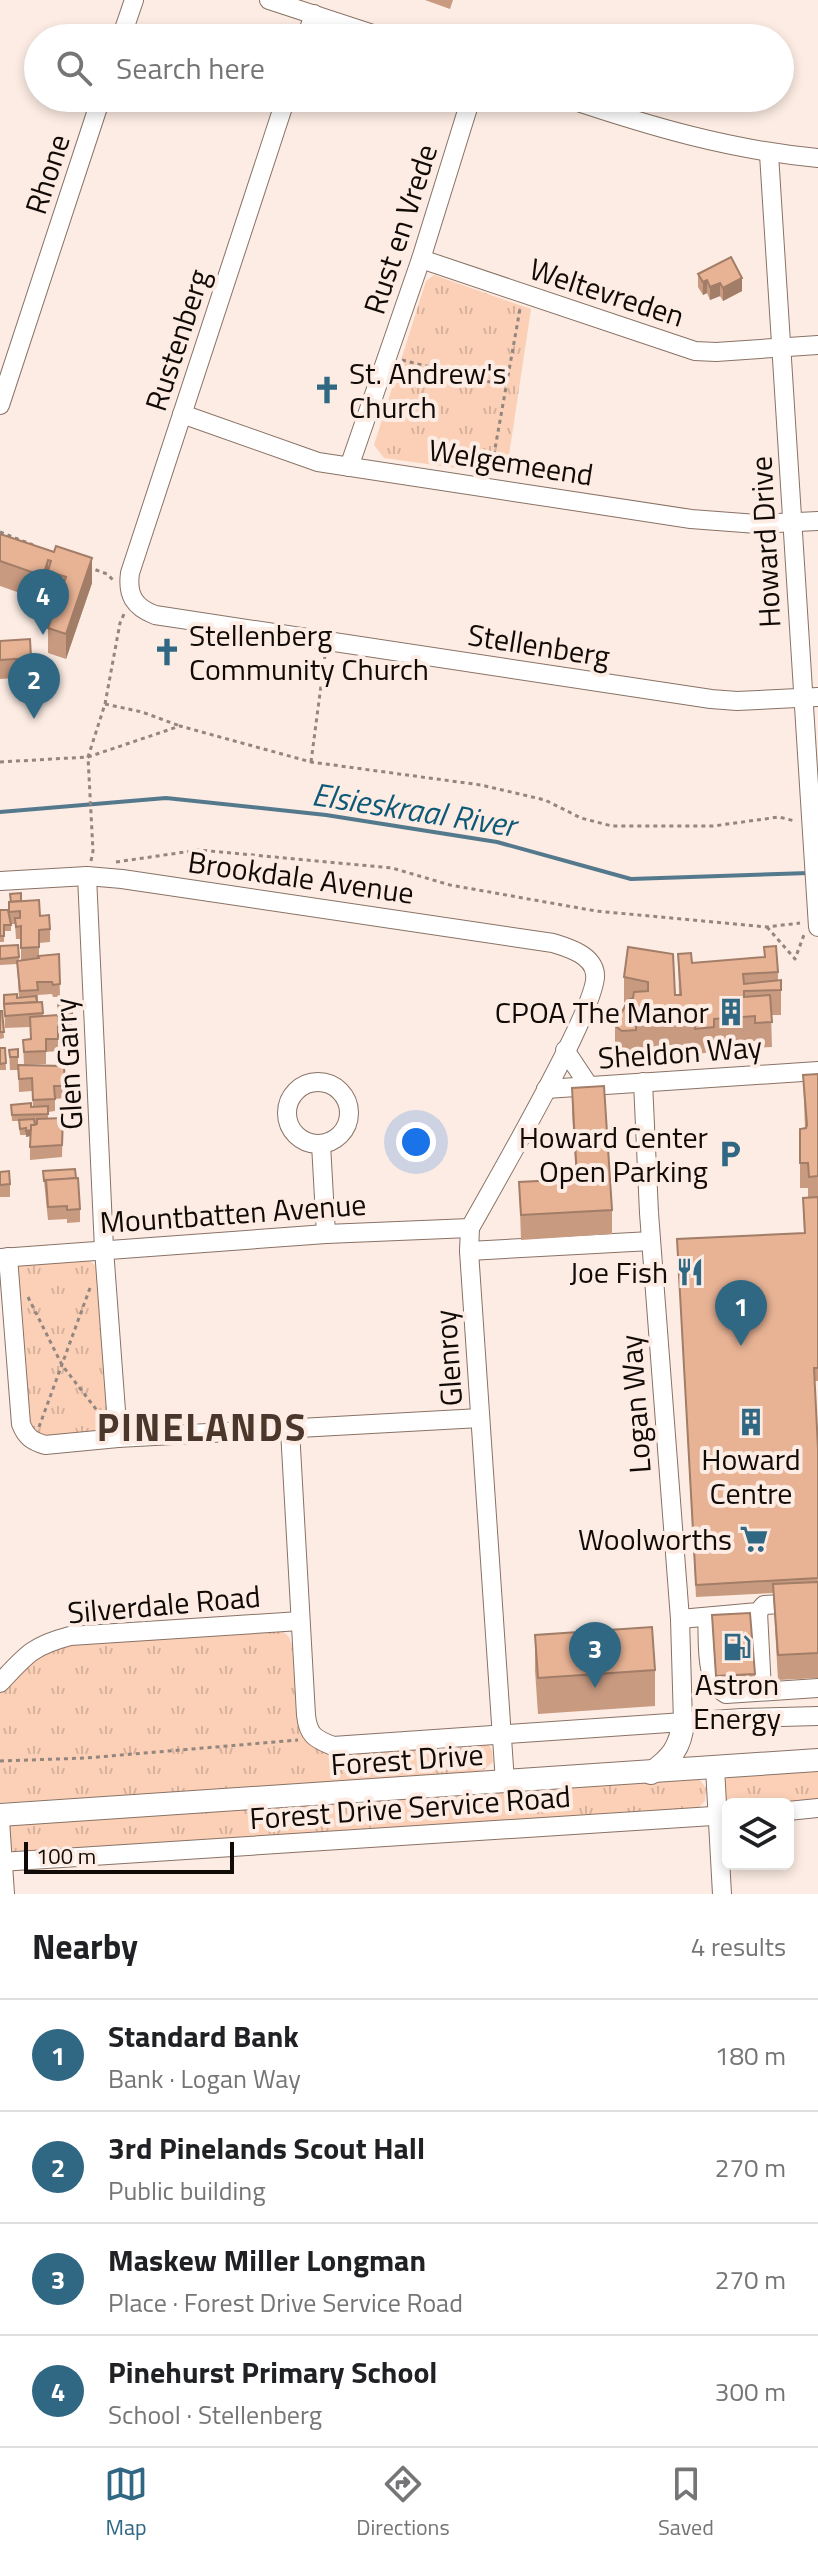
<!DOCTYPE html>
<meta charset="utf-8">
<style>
body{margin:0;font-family:"Titillium Web",sans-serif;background:#f6f6f6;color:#202124}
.controls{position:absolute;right:24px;bottom:24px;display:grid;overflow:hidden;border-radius:12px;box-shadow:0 4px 12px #0003}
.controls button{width:72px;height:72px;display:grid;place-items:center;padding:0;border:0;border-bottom:2px solid #e0e0e0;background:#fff;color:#202124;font:40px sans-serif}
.scale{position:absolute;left:24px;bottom:20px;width:210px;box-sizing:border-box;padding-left:8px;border:4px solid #120a06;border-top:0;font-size:22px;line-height:28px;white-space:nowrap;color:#120a06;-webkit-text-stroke:6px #fcece3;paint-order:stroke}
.you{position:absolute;left:416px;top:1142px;width:28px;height:28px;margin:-20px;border:6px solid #fff;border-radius:50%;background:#1a73e8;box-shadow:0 0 0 12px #1a73e833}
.badge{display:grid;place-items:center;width:52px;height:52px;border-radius:50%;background:#306782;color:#fff;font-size:26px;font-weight:700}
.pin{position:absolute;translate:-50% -66px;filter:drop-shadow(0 2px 4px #0008)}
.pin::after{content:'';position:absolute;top:42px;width:28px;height:24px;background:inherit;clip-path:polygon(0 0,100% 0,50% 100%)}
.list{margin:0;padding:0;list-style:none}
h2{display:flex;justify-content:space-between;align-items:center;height:104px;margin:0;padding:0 32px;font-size:34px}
h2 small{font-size:26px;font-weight:400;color:#757577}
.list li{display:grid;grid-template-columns:52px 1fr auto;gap:24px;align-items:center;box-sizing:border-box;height:112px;padding:0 32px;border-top:2px solid #e0e0e0}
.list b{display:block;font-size:30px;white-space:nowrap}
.list p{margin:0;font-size:26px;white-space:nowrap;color:#757577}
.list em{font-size:26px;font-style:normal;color:#757577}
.icon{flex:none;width:44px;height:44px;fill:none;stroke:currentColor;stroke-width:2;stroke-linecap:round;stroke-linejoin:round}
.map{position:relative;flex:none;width:818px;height:1894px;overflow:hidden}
.search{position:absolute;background:#fff;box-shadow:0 4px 12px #0003;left:24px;right:24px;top:24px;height:88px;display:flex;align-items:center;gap:20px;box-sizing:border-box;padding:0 28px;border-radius:44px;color:#757577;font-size:30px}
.sheet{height:552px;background:#fff}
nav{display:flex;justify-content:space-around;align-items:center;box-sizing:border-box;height:112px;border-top:2px solid #e0e0e0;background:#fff;font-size:22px;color:#757577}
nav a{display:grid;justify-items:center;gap:4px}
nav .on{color:#306782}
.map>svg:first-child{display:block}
.park{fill:url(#park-tufts)}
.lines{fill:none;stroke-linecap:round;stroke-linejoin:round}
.stream{stroke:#54798d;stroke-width:4}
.minor-casing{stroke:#897265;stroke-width:20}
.major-casing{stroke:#897265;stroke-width:24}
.path{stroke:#92867f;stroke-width:3;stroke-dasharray:4 4;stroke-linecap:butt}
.minor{stroke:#fff;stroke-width:18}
.major{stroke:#fff;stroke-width:22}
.wall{fill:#c89a80}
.shaded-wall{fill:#a27d68}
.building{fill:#e8b395;stroke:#a27d68;stroke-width:2}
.labels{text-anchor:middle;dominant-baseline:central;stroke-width:8;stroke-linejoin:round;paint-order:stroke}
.street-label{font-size:30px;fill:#120a06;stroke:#fcece3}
.poi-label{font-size:30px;fill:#120a06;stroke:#fcece3;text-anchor:end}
.water-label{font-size:32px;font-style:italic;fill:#0f5978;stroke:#fcece3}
.district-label{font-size:38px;font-weight:bold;letter-spacing:2px;fill:#4a362b;stroke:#fcece3}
</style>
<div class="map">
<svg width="818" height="1894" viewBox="0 0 818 1894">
<defs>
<pattern id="park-tufts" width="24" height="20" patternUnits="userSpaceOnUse" patternTransform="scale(2)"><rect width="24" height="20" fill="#fbd0b7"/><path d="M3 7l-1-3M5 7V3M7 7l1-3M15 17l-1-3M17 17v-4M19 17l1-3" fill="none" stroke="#d6b19c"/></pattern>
</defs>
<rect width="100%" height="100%" fill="#fcece3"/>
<g class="park">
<polygon points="434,275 531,309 506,475 384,458 374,445 426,281"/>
<polygon points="86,1257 100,1270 111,1424 105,1431 40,1439 25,1423 15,1264"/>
<polygon points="282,1630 289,1637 292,1645 297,1719 307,1736 488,1744 492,1750 493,1762 480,1773 0,1803 0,1681 57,1644"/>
<polygon points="818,1770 818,1802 728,1804 728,1808 726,1807 724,1781 728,1777"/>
<polygon points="697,1776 706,1788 705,1801 695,1811 17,1855 11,1850 6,1831 10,1825"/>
</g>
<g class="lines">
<polyline class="stream" points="0,812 166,798 326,815 497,842 631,879 809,873"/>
<defs>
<g id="minor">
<polyline points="269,0 385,38"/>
<polyline points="121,38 134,0"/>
<polyline points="306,38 314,14"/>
<path d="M286 98 130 573C127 595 134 607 155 615L711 699 737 701 818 697"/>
<path d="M566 98C649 126 730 150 818 158"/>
<polyline points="769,154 818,927"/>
<polyline points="421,259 695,351 716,352 818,345"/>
<polyline points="0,405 101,98"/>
<polyline points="182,414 318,462 691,519 757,524 818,521"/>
<polyline points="349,467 421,259 471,98"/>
<polyline points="87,876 104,1249 118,1438"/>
<path d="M0 881 87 876 122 879 553 943C569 948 593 955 595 974 600 1003 491 1190 470 1228L469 1251 505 1782"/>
<polyline points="565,1050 589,1086"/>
<polyline points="643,1082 649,1213 680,1619 683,1722"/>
<circle cx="318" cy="1113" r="31"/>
<polyline points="546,1089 818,1071"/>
<polyline points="321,1144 326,1234"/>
<polyline points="469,1251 651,1241"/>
<path d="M8 1257 21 1424C26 1437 32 1441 45 1445L118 1438 480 1418"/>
<polyline points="0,1258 326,1234 470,1228"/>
<path d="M290 1430 306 1715C308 1735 315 1739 333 1746L742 1718 818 1716"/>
<polyline points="758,1612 762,1691"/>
<path d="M707 1617C709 1639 703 1681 726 1694L818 1688"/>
<polyline points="680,1619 758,1612 764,1605 818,1602"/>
<path d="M0 1683C26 1655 32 1646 70 1636L300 1621"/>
<polyline points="715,1768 722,1894"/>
<polyline points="788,1811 818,1808"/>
<polyline points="0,1820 5,1894"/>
<polyline points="0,1862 728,1815"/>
</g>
<g id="major">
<path d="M651 1773C671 1759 681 1747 683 1722"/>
<polyline points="0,1815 818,1760"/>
</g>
</defs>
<use href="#minor" class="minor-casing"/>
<use href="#major" class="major-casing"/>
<g class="path">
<polyline points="402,360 506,386"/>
<polyline points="491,471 520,309"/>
<polyline points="0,532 33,545"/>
<polyline points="88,567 107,574 113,580"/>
<polyline points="105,704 142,712 180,726"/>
<polyline points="0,762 88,757 180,726 311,762 481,785 545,800 581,818 612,826 713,826 779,817 795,821"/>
<polyline points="311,762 325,655"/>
<polyline points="91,861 93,851 88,757 105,704 120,623 124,614"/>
<polyline points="116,862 199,850 392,868 450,885 596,911 767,927 800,923"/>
<polyline points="767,927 795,959 805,932"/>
<polyline points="28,1297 62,1365 99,1413"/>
<polyline points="39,1427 90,1288"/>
<polyline points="0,1761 86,1758 298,1740"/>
<polyline points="432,1767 457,1755"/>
</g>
<use href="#minor" class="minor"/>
<use href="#major" class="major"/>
</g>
<g class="wall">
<polygon points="425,0 453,0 450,9"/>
<polygon points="698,274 742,291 723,301 720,296 710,300 707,293 703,295 698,287"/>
<polygon points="0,534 92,583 66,659 48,653 48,628 58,599 48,596 48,585 43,601 0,586"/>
<polygon points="0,641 31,658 31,677 0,679"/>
<polygon points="21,901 40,916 50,929 50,942 39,943 39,956 59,954 60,997 53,997 52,994 38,995 38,1002 42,1002 43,1016 58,1015 58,1051 46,1052 46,1064 24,1065 23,1040 31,1039 30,1027 5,1028 4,995 19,998 17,964 0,965 0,946 18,945 19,961 21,960 21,939 16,939 15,924 11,924 11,931 4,931 4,942 0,942 0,910 9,911"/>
<polygon points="628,947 675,995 679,995 678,954 692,963 764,957 764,947 778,972 778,980 781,990 781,1015 771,1015 772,1047 755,1048 755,1041 714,1044 714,1052 695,1054 695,1050 673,1050 672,1045 636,1048 636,1055 622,1056 615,1051 615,1026 626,1003 624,1002 624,977"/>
<polygon points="58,1001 72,1013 72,1026 59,1027"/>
<polygon points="0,1011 2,1011 4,1038 0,1039"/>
<polygon points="0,1048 5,1048 6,1070 0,1070"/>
<polygon points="18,1049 18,1070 10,1070 9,1050"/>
<polygon points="18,1065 65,1086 65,1098 55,1099 55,1111 48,1112 48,1119 63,1118 62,1157 30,1160 30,1136 26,1137 26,1135 20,1135 19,1121 12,1121 11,1105 33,1107 32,1091 19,1092"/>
<polygon points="818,1074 818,1381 814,1381 818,1449 818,1678 778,1680 773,1593 696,1597 677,1239 804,1233 803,1198 808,1197 808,1188 800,1188 800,1129 805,1129 803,1075"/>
<polygon points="572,1088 612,1210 612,1234 521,1240 519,1182 576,1179 572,1113"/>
<polygon points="43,1171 80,1209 80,1222 67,1223 67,1219 48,1220"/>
<polygon points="0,1172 10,1184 10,1197 0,1197"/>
<polygon points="712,1622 755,1674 755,1680 716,1683"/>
<polygon points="535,1635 655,1670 655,1706 538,1714 535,1670"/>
</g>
<g class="shaded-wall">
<polygon points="742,278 742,291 723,301 723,288"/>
<polygon points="707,280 707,293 703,295 703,282"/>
<polygon points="720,283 720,296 710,300 710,287"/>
<polygon points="92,558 92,583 66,659 66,634"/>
<polygon points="48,560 48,585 43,601 43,576"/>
<polygon points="35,1128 35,1135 26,1137 26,1131"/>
</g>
<g class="building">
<polygon points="731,257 742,278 723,288 720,283 710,287 707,280 703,282 698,274"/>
<polygon points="0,534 54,552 56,546 92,558 66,634 48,628 66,577 48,571 51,561 48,560 43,576 0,561"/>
<polygon points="30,639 31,658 0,660 0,641"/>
<polygon points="21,893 21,901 11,902 10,894"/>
<polygon points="39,900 40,916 49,915 50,929 39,930 39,947 21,948 21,926 16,927 15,918 20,918 20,911 9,912 9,902"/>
<polygon points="0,910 8,910 11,925 4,925 4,936 0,936"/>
<polygon points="18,945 19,957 0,959 0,946"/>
<polygon points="776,946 778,972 743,974 744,984 781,980 781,990 744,991 744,997 770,995 772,1022 755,1023 755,1016 714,1019 714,1027 695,1029 695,1025 673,1025 672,1020 636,1023 636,1030 622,1031 615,1026 628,1000 633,998 634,992 648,991 648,982 624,977 628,947 673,954 675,995 681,995 678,954 691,953 692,963 765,957 764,947"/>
<polygon points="59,954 60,984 53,985 52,982 37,982 38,990 20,991 17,961 39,958 38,956"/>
<polygon points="17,994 17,998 36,996 37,1002 4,1004 4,995"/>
<polygon points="58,1001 72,1001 72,1013 59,1014"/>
<polygon points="42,1002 43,1013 5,1016 4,1004"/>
<polygon points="0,1011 2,1011 4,1032 0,1032"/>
<polygon points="58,1015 58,1039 46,1039 46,1051 24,1052 23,1040 31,1039 30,1017"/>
<polygon points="0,1048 5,1048 6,1063 0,1064"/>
<polygon points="18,1049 18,1057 10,1057 9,1050"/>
<polygon points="18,1065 64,1066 65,1086 54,1086 55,1099 33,1100 32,1078 19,1079"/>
<polygon points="818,1074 818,1176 809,1177 808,1163 800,1163 800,1129 806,1128 807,1125 803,1075"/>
<polygon points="604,1086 612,1210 521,1215 519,1182 577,1179 572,1088"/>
<polygon points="31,1103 31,1107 48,1106 48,1114 12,1115 11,1105"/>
<polygon points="63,1118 62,1145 30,1147 31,1125 37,1124 37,1119"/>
<polygon points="34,1119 35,1125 31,1125 31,1130 26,1131 26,1128 20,1129 19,1120"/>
<polygon points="75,1169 76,1178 44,1181 43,1171"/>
<polygon points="9,1171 10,1184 0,1185 0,1172"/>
<polygon points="78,1178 80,1209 67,1210 67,1206 48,1207 46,1180"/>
<polygon points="818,1197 818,1368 814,1368 818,1449 818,1578 696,1585 677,1239 805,1233 803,1198"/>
<polygon points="818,1582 818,1653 778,1655 773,1584"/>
<polygon points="750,1613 755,1674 716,1676 712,1615"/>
<polygon points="652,1627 655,1670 538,1678 535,1635"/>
</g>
<defs>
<symbol id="church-bare" viewBox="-9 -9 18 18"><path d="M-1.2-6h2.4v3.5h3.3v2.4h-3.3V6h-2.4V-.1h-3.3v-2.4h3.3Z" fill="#306782" stroke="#fcece3" stroke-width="2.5" paint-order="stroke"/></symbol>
<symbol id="building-bare" viewBox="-9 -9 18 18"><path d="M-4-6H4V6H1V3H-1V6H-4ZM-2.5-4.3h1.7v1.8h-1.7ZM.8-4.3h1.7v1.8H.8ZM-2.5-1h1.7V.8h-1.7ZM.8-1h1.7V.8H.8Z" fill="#306782" stroke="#fcece3" stroke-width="2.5" paint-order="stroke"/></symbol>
<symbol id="parking-bare" viewBox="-9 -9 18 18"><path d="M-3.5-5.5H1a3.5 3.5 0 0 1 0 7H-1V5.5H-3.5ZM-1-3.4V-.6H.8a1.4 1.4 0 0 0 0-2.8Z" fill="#306782" stroke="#fcece3" stroke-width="2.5" paint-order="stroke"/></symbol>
<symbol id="restaurant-bare" viewBox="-9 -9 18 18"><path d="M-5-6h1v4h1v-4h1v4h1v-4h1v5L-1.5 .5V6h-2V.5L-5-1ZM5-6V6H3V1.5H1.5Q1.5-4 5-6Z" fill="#306782" stroke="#fcece3" stroke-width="2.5" paint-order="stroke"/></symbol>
<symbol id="supermarket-bare" viewBox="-9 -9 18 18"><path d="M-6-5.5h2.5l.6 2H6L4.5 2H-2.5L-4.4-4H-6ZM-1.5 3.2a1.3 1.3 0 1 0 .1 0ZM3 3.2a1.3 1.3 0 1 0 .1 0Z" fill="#306782" stroke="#fcece3" stroke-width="2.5" paint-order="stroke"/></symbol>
<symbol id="fuel-bare" viewBox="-9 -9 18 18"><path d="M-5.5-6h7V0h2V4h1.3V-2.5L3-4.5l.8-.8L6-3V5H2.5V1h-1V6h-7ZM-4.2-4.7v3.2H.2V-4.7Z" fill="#306782" stroke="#fcece3" stroke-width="2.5" paint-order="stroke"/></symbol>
</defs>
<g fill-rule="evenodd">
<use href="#church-bare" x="307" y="370" width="40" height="40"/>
<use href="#church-bare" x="147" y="632" width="40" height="40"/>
<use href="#building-bare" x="711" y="992" width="40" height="40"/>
<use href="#parking-bare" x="710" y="1134" width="40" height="40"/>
<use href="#restaurant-bare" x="670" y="1252" width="40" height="40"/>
<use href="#building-bare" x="731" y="1402" width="40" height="40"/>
<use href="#supermarket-bare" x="734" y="1519" width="40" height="40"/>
<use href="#fuel-bare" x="717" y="1627" width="40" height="40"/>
</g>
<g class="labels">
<g class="street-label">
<text transform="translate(47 174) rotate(-72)">Rhone</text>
<text transform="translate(400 229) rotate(-72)">Rust en Vrede</text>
<text transform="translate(607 292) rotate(18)">Weltevreden</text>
<text transform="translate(177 340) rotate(-72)">Rustenberg</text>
<text transform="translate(511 462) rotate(9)">Welgemeend</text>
<text transform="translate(765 542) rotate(-93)">Howard Drive</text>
<text transform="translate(539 645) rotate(9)">Stellenberg</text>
<text transform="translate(301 877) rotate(8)">Brookdale Avenue</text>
<text transform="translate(680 1052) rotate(-4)">Sheldon Way</text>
<text transform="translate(68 1064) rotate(-93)">Glen Garry</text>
<text transform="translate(233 1213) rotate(-4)">Mountbatten Avenue</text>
<text transform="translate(448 1358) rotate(-94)">Glenroy</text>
<text transform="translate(635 1404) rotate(-94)">Logan Way</text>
<text transform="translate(164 1604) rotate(-5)">Silverdale Road</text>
<text transform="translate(407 1759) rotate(-4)">Forest Drive</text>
<text transform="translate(410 1807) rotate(-4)">Forest Drive Service Road</text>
</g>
<g class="poi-label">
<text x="349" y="373" text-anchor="start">St. Andrew's<tspan x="349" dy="34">Church</tspan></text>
<text x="189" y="635" text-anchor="start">Stellenberg<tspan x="189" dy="34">Community Church</tspan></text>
<text x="709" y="1012">CPOA The Manor</text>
<text x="708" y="1137">Howard Center<tspan x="708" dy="34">Open Parking</tspan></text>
<text x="668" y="1272">Joe Fish</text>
<text x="751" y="1459" text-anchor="middle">Howard<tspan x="751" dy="34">Centre</tspan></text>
<text x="732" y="1539">Woolworths</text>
<text x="737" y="1684" text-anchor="middle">Astron<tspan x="737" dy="34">Energy</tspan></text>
</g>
<g class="water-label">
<text transform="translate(414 809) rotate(9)">Elsieskraal River</text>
</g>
<g class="district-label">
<text x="202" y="1427">PINELANDS</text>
</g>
</g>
</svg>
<div class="controls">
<button><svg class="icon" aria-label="layers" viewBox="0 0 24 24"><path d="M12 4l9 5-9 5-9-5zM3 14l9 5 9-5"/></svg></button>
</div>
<div class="scale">100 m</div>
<div class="you"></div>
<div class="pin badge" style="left:741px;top:1346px">1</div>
<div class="pin badge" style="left:34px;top:719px">2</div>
<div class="pin badge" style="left:595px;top:1688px">3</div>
<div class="pin badge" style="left:43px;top:635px">4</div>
<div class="search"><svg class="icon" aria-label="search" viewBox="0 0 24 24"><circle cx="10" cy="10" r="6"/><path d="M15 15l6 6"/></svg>Search here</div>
</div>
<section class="sheet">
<h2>Nearby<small>4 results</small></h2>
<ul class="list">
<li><span class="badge">1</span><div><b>Standard Bank</b><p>Bank · Logan Way</p></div><em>180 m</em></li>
<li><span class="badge">2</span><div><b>3rd Pinelands Scout Hall</b><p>Public building</p></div><em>270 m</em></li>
<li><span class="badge">3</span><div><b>Maskew Miller Longman</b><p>Place · Forest Drive Service Road</p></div><em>270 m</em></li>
<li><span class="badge">4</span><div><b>Pinehurst Primary School</b><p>School · Stellenberg</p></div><em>300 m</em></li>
</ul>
</section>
<nav>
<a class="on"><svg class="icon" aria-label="map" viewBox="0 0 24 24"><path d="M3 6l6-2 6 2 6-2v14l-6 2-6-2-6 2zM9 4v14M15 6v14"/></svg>Map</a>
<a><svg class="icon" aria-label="directions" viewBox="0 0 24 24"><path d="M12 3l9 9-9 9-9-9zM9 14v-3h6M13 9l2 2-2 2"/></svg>Directions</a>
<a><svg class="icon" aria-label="saved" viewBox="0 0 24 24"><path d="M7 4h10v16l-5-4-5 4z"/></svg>Saved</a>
</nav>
